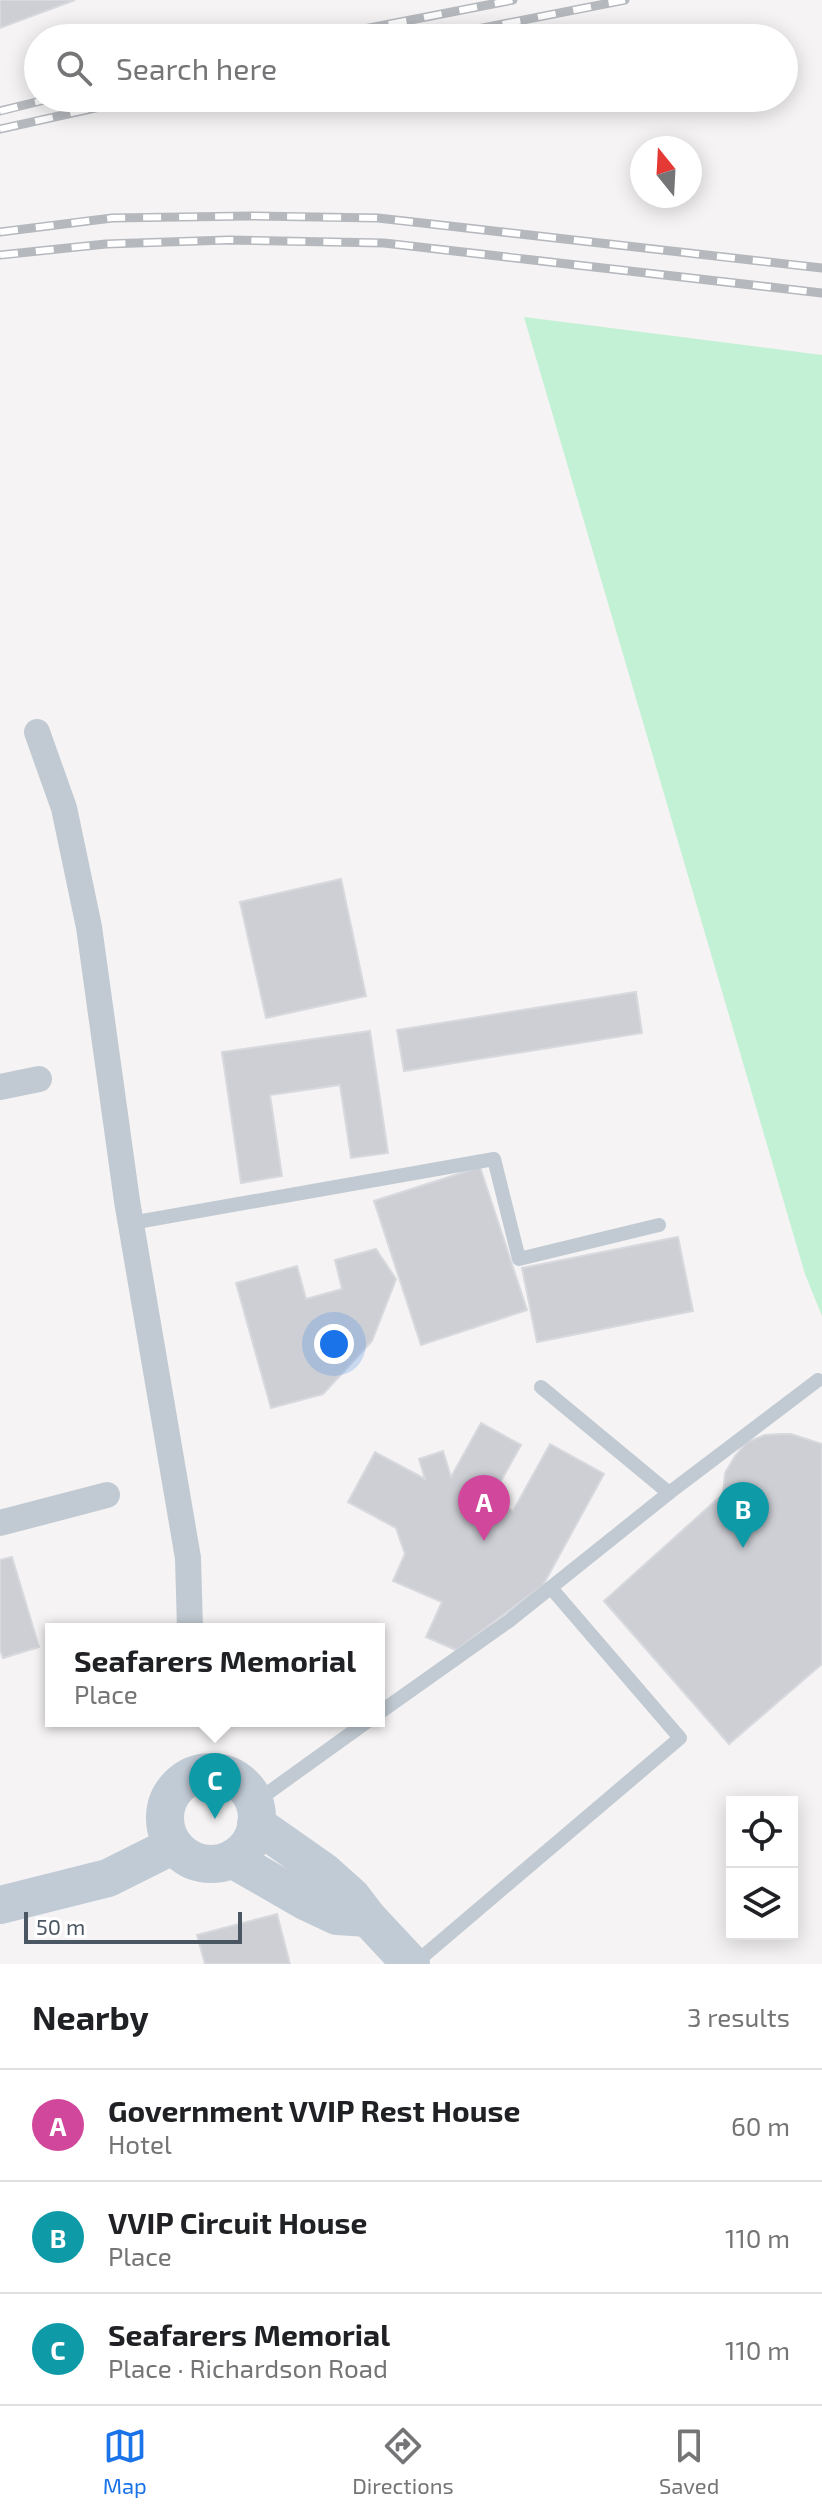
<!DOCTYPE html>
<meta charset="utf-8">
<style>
body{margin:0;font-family:"Exo 2",sans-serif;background:#f2f2f2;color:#202124}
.controls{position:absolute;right:24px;bottom:24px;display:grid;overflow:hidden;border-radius:0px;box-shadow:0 4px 20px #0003}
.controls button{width:72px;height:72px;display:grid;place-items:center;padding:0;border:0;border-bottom:2px solid #e0e0e0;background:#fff;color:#202124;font:40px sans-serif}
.compass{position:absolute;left:630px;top:136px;width:72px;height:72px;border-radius:50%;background:#fff;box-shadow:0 4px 20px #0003;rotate:342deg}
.scale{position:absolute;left:24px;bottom:20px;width:218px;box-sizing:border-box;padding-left:8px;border:4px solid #4a5661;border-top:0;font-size:22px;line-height:28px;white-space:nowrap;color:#4a5661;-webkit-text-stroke:6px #fff;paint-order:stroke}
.you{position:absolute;left:334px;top:1344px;width:28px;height:28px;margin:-20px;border:6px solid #fff;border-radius:50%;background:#1a73e8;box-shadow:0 0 0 12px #1a73e833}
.badge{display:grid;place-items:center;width:52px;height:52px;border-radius:50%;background:#1a73e8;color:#fff;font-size:26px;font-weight:700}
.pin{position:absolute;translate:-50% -66px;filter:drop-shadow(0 2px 4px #0008)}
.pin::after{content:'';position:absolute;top:42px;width:28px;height:24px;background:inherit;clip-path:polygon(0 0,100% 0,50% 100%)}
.popup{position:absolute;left:45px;top:1623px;width:340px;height:104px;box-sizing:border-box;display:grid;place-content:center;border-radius:0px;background:#fff;filter:drop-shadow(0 2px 6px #0005);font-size:26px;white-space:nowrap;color:#757577}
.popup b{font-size:30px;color:#202124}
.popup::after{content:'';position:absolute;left:50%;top:100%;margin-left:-16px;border:16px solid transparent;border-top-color:#fff}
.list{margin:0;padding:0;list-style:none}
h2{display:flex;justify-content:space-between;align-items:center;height:104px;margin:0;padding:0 32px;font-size:34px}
h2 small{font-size:26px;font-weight:400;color:#757577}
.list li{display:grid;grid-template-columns:52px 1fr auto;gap:24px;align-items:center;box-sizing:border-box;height:112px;padding:0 32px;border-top:2px solid #e0e0e0}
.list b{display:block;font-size:30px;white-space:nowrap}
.list p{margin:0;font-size:26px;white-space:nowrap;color:#757577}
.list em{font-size:26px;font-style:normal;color:#757577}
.icon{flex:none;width:44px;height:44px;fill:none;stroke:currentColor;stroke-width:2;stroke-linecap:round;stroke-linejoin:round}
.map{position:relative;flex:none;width:822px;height:1964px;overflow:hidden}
.search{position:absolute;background:#fff;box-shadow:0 4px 20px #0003;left:24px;right:24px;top:24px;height:88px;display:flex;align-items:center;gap:20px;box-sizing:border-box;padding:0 28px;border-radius:44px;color:#757577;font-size:30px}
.sheet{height:440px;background:#fff}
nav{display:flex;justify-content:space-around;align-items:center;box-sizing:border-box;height:112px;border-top:2px solid #e0e0e0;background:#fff;font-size:22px;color:#757577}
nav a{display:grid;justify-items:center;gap:4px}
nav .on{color:#1a73e8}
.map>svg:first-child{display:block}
.green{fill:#c3f1d5}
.building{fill:#cdcfd5;stroke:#d7d9de;stroke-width:2}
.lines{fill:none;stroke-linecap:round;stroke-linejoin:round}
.lane{stroke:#c1cad2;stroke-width:14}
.street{stroke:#c1cad2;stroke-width:26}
.secondary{stroke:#c1cbd6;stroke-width:38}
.rail-casing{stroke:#b5b8bd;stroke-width:9}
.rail{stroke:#fff;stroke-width:6;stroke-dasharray:18;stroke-linecap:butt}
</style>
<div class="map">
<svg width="822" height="1964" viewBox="0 0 822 1964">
<rect width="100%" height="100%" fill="#f5f3f3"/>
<polygon class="green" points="524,317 822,355 822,1316 805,1274"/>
<g class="building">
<polygon points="0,0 75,0 0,28"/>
<polygon points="341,879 366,996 266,1018 240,902"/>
<polygon points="636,992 642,1033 404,1071 397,1030"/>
<polygon points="370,1031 388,1153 351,1158 340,1085 270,1095 282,1176 241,1183 222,1052"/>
<polygon points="480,1167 527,1310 421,1345 374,1201"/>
<polygon points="678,1237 693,1311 537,1342 522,1268"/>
<polygon points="376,1249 396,1279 372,1341 323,1394 271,1408 236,1283 297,1266 306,1299 342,1289 335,1260"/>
<polygon points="481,1423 521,1445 491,1499 513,1511 550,1444 604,1474 543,1585 456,1650 426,1637 442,1602 393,1581 405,1554 396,1528 348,1502 375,1452 425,1479 419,1459 443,1451 451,1477"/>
<polygon points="780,1434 791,1434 822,1444 822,1664 729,1744 604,1601 723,1494 725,1473 735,1456 747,1442 765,1435"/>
<polygon points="12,1557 39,1647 3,1658 0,1649 0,1560"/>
<polygon points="277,1914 290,1964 205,1964 197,1935"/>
</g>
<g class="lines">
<g class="lane">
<polyline points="131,1223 494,1159 519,1259 659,1225"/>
<polyline points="541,1387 669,1493"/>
<polyline points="379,1713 509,1621 669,1493 818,1380"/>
<polyline points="254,1803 368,1721"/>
<polyline points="414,1964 680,1738 551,1588"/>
</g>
<g class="street">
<polyline points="37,732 64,808 89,927 127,1201 188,1558 190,1629"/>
<polyline points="0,1087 39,1079"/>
<polyline points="0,1523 107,1495"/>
</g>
<g class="secondary">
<circle cx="211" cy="1818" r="46"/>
<polyline points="256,1824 323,1871 352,1897 368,1918 411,1964"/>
<polyline points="232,1859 305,1901 337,1916 368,1918"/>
<polyline points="0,1905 108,1878 174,1845"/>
</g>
<defs>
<g id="rail">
<polyline points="318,38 513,0"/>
<polyline points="432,38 625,0"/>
<polyline points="0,111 53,98"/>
<polyline points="0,129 140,98"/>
<polyline points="0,232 112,218 251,216 378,218 822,268"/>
<polyline points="0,255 106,244 228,240 384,243 822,293"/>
</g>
</defs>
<use href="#rail" class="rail-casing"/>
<use href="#rail" class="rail"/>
</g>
</svg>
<div class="controls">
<button><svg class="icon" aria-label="locate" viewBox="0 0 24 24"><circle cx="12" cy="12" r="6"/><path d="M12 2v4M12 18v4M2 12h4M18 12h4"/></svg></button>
<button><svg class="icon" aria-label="layers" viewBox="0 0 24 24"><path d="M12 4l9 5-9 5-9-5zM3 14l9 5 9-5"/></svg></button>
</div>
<svg class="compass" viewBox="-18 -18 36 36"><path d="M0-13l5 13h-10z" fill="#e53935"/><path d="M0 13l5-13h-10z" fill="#757577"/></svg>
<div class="scale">50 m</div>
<div class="you"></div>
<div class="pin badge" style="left:484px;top:1541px;background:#d1479c">A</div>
<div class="pin badge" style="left:743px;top:1548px;background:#0f9aa8">B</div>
<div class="pin badge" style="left:215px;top:1819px;background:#0f9aa8">C</div>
<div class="popup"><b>Seafarers Memorial</b>Place</div>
<div class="search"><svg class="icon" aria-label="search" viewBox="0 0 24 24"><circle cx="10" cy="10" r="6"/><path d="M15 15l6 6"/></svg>Search here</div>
</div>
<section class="sheet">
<h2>Nearby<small>3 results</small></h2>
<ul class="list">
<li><span class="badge" style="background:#d1479c">A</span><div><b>Government VVIP Rest House</b><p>Hotel</p></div><em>60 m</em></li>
<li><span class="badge" style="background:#0f9aa8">B</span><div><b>VVIP Circuit House</b><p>Place</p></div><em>110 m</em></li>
<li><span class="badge" style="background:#0f9aa8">C</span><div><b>Seafarers Memorial</b><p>Place · Richardson Road</p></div><em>110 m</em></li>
</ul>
</section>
<nav>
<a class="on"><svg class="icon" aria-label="map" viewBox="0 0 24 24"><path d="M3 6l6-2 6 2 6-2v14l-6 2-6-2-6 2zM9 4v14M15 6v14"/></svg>Map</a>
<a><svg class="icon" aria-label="directions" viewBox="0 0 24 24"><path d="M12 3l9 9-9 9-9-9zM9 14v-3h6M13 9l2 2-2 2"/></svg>Directions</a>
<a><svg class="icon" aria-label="saved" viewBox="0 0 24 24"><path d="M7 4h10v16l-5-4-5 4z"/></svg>Saved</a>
</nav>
